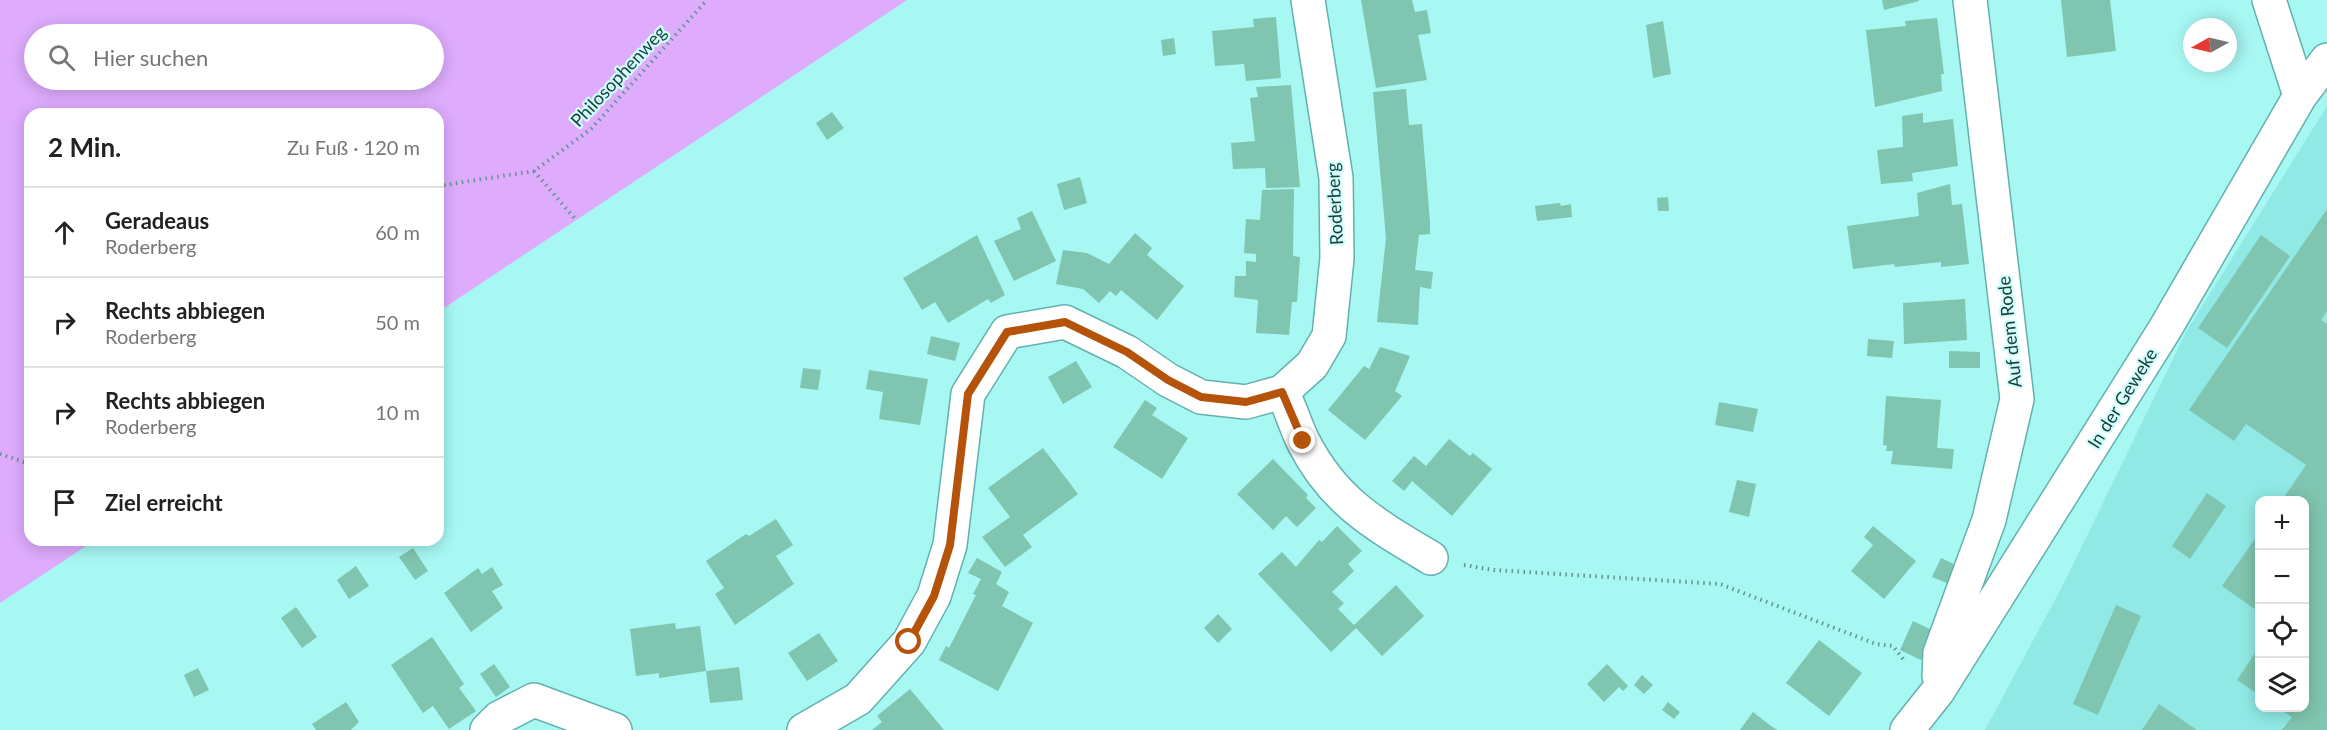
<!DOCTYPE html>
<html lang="de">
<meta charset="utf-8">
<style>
body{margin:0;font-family:Lato,sans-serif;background:#f2f2f2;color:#222}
.controls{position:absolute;right:18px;bottom:18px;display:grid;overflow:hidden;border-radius:12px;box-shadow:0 3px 15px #0003}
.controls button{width:54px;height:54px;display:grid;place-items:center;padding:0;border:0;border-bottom:2px solid #e0e0e0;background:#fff;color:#222;font:30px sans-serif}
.compass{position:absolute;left:2183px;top:18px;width:54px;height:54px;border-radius:50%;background:#fff;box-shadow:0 3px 15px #0003;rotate:262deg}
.stop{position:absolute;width:18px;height:18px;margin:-14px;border:4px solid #b45309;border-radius:50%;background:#fff}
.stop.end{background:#b45309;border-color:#fff;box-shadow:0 2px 6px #0008}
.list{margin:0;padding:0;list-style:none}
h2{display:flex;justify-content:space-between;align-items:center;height:78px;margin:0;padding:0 24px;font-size:26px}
h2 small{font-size:20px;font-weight:400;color:#767676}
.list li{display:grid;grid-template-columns:39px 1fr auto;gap:18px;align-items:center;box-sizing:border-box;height:90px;padding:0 24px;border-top:2px solid #e0e0e0}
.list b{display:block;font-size:22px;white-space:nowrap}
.list p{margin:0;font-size:20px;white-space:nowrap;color:#767676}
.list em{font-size:20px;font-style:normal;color:#767676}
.icon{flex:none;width:33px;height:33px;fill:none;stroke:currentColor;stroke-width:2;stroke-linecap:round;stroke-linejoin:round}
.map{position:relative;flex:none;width:2327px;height:730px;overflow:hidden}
.search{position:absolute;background:#fff;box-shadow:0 3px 15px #0003;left:24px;top:24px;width:420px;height:66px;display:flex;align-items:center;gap:15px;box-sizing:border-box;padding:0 21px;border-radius:33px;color:#767676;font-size:22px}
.panel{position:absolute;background:#fff;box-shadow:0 3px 15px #0003;left:24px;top:108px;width:420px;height:438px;border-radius:18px}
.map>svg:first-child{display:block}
.built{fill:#90e9e5;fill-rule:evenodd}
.green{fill:#deabfd;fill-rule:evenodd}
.building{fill:#7fc5af}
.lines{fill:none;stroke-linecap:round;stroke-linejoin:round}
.street-casing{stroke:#62b1ae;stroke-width:36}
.path{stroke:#5e9593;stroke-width:4;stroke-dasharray:1.5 4.5;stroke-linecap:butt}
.street{stroke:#fff;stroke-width:33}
.route{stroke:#b45309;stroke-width:8}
.labels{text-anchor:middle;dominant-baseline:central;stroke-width:4.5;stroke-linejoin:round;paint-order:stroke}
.street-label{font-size:18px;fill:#1b3c3b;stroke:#d0fefb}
</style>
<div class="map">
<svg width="2327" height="730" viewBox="0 0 2327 730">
<rect width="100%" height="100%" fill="#a7f7f3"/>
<path class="built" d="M2327 106V730H1985L2065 581 2186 332ZM2260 500H2304V708H2260Z"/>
<path class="green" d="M0 0H907L438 312V114H30V540H95L0 603ZM34 34H434V80H34Z"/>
<g class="building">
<polygon points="1361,0 1412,0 1415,12 1427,10 1431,33 1418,35 1427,80 1376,88"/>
<polygon points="1882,0 1919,0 1919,1 1884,10"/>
<polygon points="2061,0 2110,0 2116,51 2067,57"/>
<polygon points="1276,17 1281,78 1246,81 1244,64 1215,66 1212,31 1254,27 1253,19"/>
<polygon points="1937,18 1944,74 1941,74 1942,91 1875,107 1866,30 1906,26 1905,21"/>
<polygon points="1663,21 1671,74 1653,78 1646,25"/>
<polygon points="1174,38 1176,54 1163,56 1161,40"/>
<polygon points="1291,85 1300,187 1266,188 1265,168 1233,169 1231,143 1255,141 1250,98 1258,97 1256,87"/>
<polygon points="1406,89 1409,125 1422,124 1430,222 1430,234 1419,235 1415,270 1433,272 1431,289 1420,287 1418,325 1377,322 1386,238 1373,92"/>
<polygon points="832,112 844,128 827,140 816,123"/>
<polygon points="1923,113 1923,123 1953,119 1958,166 1912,173 1913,181 1881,184 1877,150 1903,147 1902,116"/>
<polygon points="1080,177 1087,203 1064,210 1057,184"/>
<polygon points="1950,184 1952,205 1962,204 1969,264 1941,267 1941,262 1895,267 1894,264 1853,269 1847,226 1919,216 1917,193"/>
<polygon points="1294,189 1293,256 1300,257 1297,302 1292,302 1289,335 1256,333 1258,300 1234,297 1235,276 1246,276 1246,261 1256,262 1256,254 1244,253 1246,219 1260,220 1262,190"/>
<polygon points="1668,197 1669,211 1658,211 1657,198"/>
<polygon points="1560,203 1561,206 1571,204 1572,217 1537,221 1535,206"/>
<polygon points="2327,209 2327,311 2321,320 2327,324 2327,730 2282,730 2292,717 2278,708 2304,708 2304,500 2282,500 2306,465 2246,424 2234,441 2189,410"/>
<polygon points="1032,211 1056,261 1014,281 994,241 1021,229 1017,218"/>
<polygon points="1135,233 1152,248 1147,255 1184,286 1157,320 1121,290 1116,296 1110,291 1099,303 1083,289 1056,284 1063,250 1087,253 1109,264"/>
<polygon points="977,235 1005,295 991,303 988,299 948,323 935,302 922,310 903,278"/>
<polygon points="2261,235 2290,256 2227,348 2198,328"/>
<polygon points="1965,299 1967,340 1904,344 1903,303"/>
<polygon points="931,336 960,343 955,361 927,354"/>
<polygon points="1868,339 1894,341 1892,358 1867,356"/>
<polygon points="1380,347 1410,356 1395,391 1402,396 1365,440 1328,410 1364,366 1369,369"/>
<polygon points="1949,351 1980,352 1980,368 1949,368"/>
<polygon points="1076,361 1092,387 1063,404 1048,377"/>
<polygon points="803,368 821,370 818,390 800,388"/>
<polygon points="869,370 928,379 920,425 879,419 883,392 866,389"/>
<polygon points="1886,396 1941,400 1937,448 1954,449 1952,469 1891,464 1893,451 1886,451 1887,446 1883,445"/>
<polygon points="1145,400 1157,408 1152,415 1188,438 1162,479 1113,447"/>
<polygon points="1719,402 1758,409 1753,432 1715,425"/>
<polygon points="1449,439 1470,456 1473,453 1492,469 1452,516 1412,481 1404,491 1392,481 1414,456 1426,466"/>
<polygon points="1043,448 1078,494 1023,535 1032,547 1005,567 982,537 1010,517 988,488"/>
<polygon points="1273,459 1308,495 1306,498 1316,508 1297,527 1286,516 1273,530 1237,494"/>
<polygon points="1737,480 1756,484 1749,517 1729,512"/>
<polygon points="2207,493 2226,506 2190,559 2172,546"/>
<polygon points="776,519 793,545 776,556 794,584 735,625 715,594 724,588 706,561 746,534 749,536"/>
<polygon points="1337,526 1362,551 1348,564 1354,571 1332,592 1344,603 1338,609 1354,625 1396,585 1424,616 1382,656 1356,628 1331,652 1258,574 1282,552 1296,567 1319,540 1322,542"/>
<polygon points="1873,526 1916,561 1884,599 1851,571 1873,545 1864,537"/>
<polygon points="2259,533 2259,612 2222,586"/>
<polygon points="413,548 428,571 415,580 399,557"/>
<polygon points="977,558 1002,572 996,584 1009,592 1002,606 1033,623 998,691 939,660 946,646 949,648 976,595 973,594 981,579 968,573"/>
<polygon points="1941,558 1962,568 1954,586 1932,577"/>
<polygon points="356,566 369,586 349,599 337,580"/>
<polygon points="492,567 503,585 492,591 503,608 471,632 444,593 478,568 482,574"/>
<polygon points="2116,605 2141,616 2098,715 2073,704"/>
<polygon points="296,607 317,637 302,648 281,618"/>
<polygon points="1218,614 1232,629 1218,643 1204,628"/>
<polygon points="1913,621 1934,631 1921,660 1900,650"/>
<polygon points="675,623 676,629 700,626 706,671 659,678 659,673 636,676 630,629"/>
<polygon points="819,633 838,661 807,681 788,653"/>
<polygon points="432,637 464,684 459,688 476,711 449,729 433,706 423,713 391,665"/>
<polygon points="1819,640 1862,673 1829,716 1786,683"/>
<polygon points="2259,647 2259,695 2237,680"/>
<polygon points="494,664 510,687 496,697 480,674"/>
<polygon points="1607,664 1628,686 1623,691 1619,687 1604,702 1587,684"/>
<polygon points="739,667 743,700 710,703 706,671"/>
<polygon points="198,668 209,690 194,697 184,675"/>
<polygon points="1642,675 1653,685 1644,694 1634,685"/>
<polygon points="910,689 944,730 872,730 882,722 877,716"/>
<polygon points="346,702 359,722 351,730 316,730 312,724"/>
<polygon points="1668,702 1680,712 1674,719 1662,710"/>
<polygon points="2159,704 2197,730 2142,730"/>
<polygon points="1753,712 1771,726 1777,730 1740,730"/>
</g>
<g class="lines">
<defs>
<g id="street">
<polyline points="2269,0 2300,96"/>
<path d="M1282 392C1291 408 1295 426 1304 443 1334 502 1376 525 1431 558"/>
<polyline points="1939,676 1940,653 1989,520 2017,399 1970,0"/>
<polyline points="487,730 499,718 534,700 615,730"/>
<polyline points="804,730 858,699 909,642 934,596 950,545 968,394 1007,332 1065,322 1127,352 1168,380 1201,397 1246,402 1282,392 1312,365 1329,336 1337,258 1336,178 1308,0"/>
<polyline points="1907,730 1938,691 2165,329 2300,96 2327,60"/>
</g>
</defs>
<use href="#street" class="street-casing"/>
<g class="path">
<polyline points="534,171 576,220"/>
<polyline points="438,186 534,171 591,129 707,0"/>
<polyline points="0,454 30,464"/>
<polyline points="1464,565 1494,570 1720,584 1876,644 1893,646 1903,659"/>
</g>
<use href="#street" class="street"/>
</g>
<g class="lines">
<polyline class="route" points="909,642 934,596 950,545 968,394 1007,332 1065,322 1127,352 1168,380 1201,397 1246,402 1282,392 1303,441"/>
</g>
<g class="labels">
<g class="street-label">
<text transform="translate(618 76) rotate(-47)">Philosophenweg</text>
<text transform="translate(1334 204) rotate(-93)">Roderberg</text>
<text transform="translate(2009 332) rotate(-96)">Auf dem Rode</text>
<text transform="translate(2122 398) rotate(-58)">In der Geweke</text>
</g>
</g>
</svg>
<div class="controls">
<button>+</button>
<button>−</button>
<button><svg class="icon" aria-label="locate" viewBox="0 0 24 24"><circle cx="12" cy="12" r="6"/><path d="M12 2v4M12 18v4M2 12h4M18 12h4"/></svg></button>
<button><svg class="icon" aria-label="layers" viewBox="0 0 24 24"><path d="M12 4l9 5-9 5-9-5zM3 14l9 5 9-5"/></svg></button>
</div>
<svg class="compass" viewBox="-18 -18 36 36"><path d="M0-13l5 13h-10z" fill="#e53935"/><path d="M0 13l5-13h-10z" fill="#767676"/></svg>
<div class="stop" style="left:909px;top:642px"></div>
<div class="stop end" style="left:1303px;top:441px"></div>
<div class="search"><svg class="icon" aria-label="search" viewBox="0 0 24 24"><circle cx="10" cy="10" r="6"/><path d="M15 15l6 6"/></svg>Hier suchen</div>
<section class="panel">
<h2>2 Min.<small>Zu Fuß · 120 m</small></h2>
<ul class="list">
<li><svg class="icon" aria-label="ahead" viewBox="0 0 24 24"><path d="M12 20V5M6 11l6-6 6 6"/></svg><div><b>Geradeaus</b><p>Roderberg</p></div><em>60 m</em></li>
<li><svg class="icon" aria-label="right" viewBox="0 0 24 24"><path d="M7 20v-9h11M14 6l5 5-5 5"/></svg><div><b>Rechts abbiegen</b><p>Roderberg</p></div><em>50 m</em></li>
<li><svg class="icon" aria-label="right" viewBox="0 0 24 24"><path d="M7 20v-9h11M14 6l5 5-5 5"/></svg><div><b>Rechts abbiegen</b><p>Roderberg</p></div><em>10 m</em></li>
<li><svg class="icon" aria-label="arrive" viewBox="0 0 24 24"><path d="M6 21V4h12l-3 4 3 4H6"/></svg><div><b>Ziel erreicht</b></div></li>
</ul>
</section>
</div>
